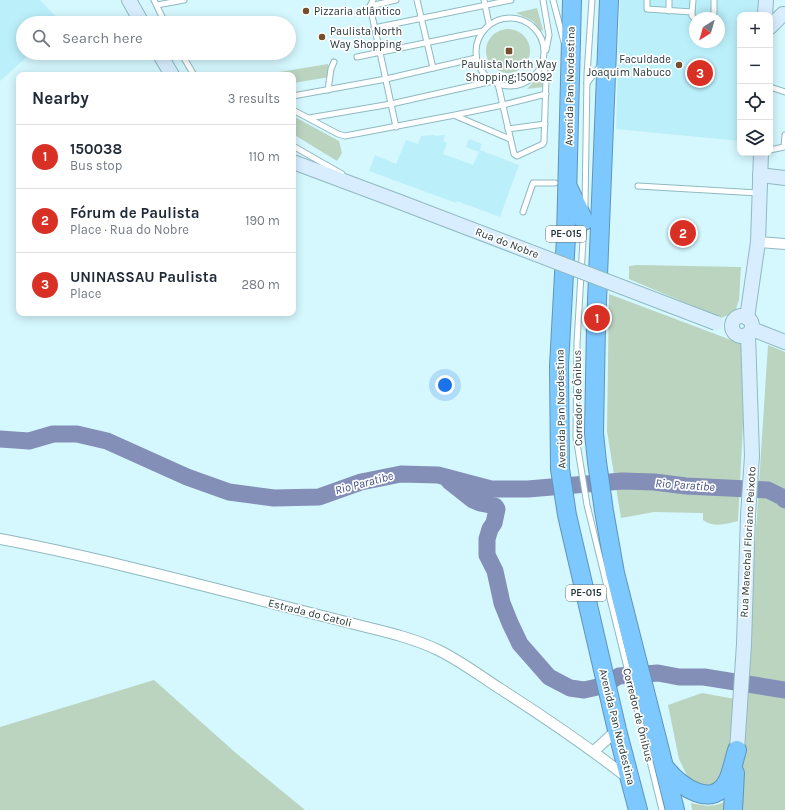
<!DOCTYPE html>
<meta charset="utf-8">
<style>
body{margin:0;font-family:Karla,sans-serif;background:#f2f2f3;color:#1f2937}
.controls{position:absolute;right:12px;top:12px;display:grid;overflow:hidden;border-radius:8px;box-shadow:0 2px 10px #0003}
.controls button{width:36px;height:36px;display:grid;place-items:center;padding:0;border:0;border-bottom:1px solid #e0e1e3;background:#fff;color:#1f2937;font:20px sans-serif}
.compass{position:absolute;left:689px;top:12px;width:36px;height:36px;border-radius:50%;background:#fff;box-shadow:0 2px 10px #0003;rotate:217deg}
.you{position:absolute;left:445px;top:385px;width:14px;height:14px;margin:-10px;border:3px solid #fff;border-radius:50%;background:#1a73e8;box-shadow:0 0 0 6px #1a73e833}
.badge{display:grid;place-items:center;width:26px;height:26px;border-radius:50%;background:#d93025;color:#fff;font-size:13px;font-weight:700}
.pin{position:absolute;translate:-50% -50%;border:2px solid #fff;box-shadow:0 1px 4px #0006}
.list{margin:0;padding:0;list-style:none}
h2{display:flex;justify-content:space-between;align-items:center;height:52px;margin:0;padding:0 16px;font-size:17px}
h2 small{font-size:13px;font-weight:400;color:#747a83}
.list li{display:grid;grid-template-columns:26px 1fr auto;gap:12px;align-items:center;box-sizing:border-box;height:64px;padding:0 16px;border-top:1px solid #e0e1e3}
.list b{display:block;font-size:15px;white-space:nowrap}
.list p{margin:0;font-size:13px;white-space:nowrap;color:#747a83}
.list em{font-size:13px;font-style:normal;color:#747a83}
.icon{flex:none;width:22px;height:22px;fill:none;stroke:currentColor;stroke-width:2;stroke-linecap:round;stroke-linejoin:round}
.map{position:relative;flex:none;width:785px;height:810px;overflow:hidden}
.search{position:absolute;background:#fff;box-shadow:0 2px 10px #0003;left:16px;top:16px;width:280px;height:44px;display:flex;align-items:center;gap:10px;box-sizing:border-box;padding:0 14px;border-radius:22px;color:#747a83;font-size:15px}
.panel{position:absolute;background:#fff;box-shadow:0 2px 10px #0003;left:16px;top:72px;width:280px;height:244px;border-radius:8px}
.map>svg:first-child{display:block}
.built{fill:#bbf0fb;fill-rule:evenodd}
.green{fill:#bad4c0}
.lines{fill:none;stroke-linecap:round;stroke-linejoin:round}
.river{stroke:#838fb7;stroke-width:17}
.lane-casing{stroke:#90b9c1;stroke-width:7}
.street-casing{stroke:#90b9c1;stroke-width:12}
.secondary-casing{stroke:#90b9c1;stroke-width:16}
.highway-casing{stroke:#5f95ba;stroke-width:20}
.lane{stroke:#fff;stroke-width:5}
.street{stroke:#fff;stroke-width:10}
.secondary{stroke:#d8eeff;stroke-width:14}
.highway{stroke:#7dc8ff;stroke-width:18}
.secondary-bridge-casing{stroke:#90b9c1;stroke-width:16;stroke-linecap:butt}
.secondary-bridge{stroke:#d8eeff;stroke-width:14}
.poi-dot{fill:#754f2b;stroke:#fff;stroke-width:1.5}
.labels{text-anchor:middle;dominant-baseline:central;stroke-width:3.5;stroke-linejoin:round;paint-order:stroke}
.shield{fill:#fff;stroke:#677375;stroke-width:1}
.shield-label{font-size:10px;font-weight:bold;fill:#26373a}
.poi-label{font-size:11px;fill:#26373a;stroke:#fff;text-anchor:start}
.street-label{font-size:11px;fill:#26373a;stroke:#fff}
.water-label{font-size:12px;font-style:italic;fill:#414f85;stroke:#fff}
</style>
<div class="map">
<svg width="785" height="810" viewBox="0 0 785 810">
<rect width="100%" height="100%" fill="#d5f7fe"/>
<g class="built">
<polygon points="0,0 40,0 62,23 23,23 23,53 31,53 0,81"/>
<path d="M620 0H766L765 15H740V141L616 129ZM695 18H719V42H695Z"/>
<polygon points="435,135 435,136 445,135 443,141 447,143 443,154 473,165 479,152 466,147 469,139 482,144 480,150 519,165 500,217 457,201 456,203 369,171 375,155 396,164 406,140 418,144 421,136"/>
</g>
<g class="green">
<polygon points="537,8 543,30 540,31 533,21 516,13"/>
<circle cx="508" cy="51" r="22"/>
<polygon points="328,64 330,77 293,83 293,75 262,75"/>
<polygon points="539,76 542,78 543,87 527,89"/>
<polygon points="293,116 339,141 342,153 337,161 293,134"/>
<polygon points="637,265 741,267 739,300 735,312 721,318 629,279 629,266"/>
<path d="M609 294 747 346 738 521C726 524 714 528 703 520V513L654 512 621 518 607 431Z"/>
<polygon points="768,345 785,352 785,810 741,810 748,652"/>
<polygon points="154,680 237,754 305,810 0,810 0,727"/>
<polygon points="702,693 735,699 731,754 715,792 690,782 679,759 668,705"/>
<path d="M728 800V810H692L691 803C706 806 714 808 728 800Z"/>
</g>
<g class="lines">
<g class="river">
<polyline points="0,439 29,441 53,434 77,434 107,441 187,477 229,492 274,498 319,497 361,482 401,474 438,475 491,489 528,489 622,481 654,482 686,486 768,490 782,497 785,500"/>
<polyline points="449,481 473,500 480,503 495,506 497,509 494,523 490,529 487,539 487,555 495,571 502,603 510,623 520,644 549,677 570,688 584,690 602,686 619,676 658,673 679,677 704,677 785,690"/>
</g>
<defs>
<g id="lane">
<polyline points="154,0 165,23"/>
<polyline points="373,0 370,6 396,127"/>
<polyline points="417,0 433,68"/>
<polyline points="484,0 489,24"/>
<polyline points="543,0 549,35 546,50"/>
<polyline points="553,0 564,42"/>
<polyline points="647,0 647,9 692,12 692,16 695,19"/>
<polyline points="157,5 184,0"/>
<polyline points="370,6 396,0"/>
<polyline points="669,11 669,0"/>
<polyline points="692,12 693,0"/>
<circle cx="510" cy="52" r="34"/>
<polyline points="710,18 714,13 714,0"/>
<polyline points="374,28 511,0"/>
<polyline points="181,53 194,75"/>
<polyline points="357,57 483,31"/>
<polyline points="587,83 601,65"/>
<polyline points="498,84 514,154 517,156 543,144 544,142 546,78 543,62"/>
<polyline points="770,87 785,92"/>
<polyline points="328,90 331,69 334,62"/>
<polyline points="293,96 386,79 476,58"/>
<polyline points="293,110 338,134 345,136 455,115 503,105 546,94"/>
<polyline points="456,116 510,139"/>
<polyline points="309,118 391,104 493,81"/>
<polyline points="508,129 545,124"/>
<polyline points="293,146 342,174"/>
<polyline points="770,150 784,147 785,135"/>
<polyline points="638,186 758,193"/>
<polyline points="585,207 587,74 592,0"/>
<polyline points="523,212 533,183 555,183"/>
<polyline points="584,223 577,343 576,437 587,505 662,810"/>
</g>
<g id="street">
<polyline points="758,242 785,244"/>
<path d="M0 539C95 557 189 582 283 606 311 613 339 620 366 627 391 633 415 639 438 650 459 660 479 675 499 688 543 716 587 746 628 778"/>
<polyline points="594,751 617,730"/>
</g>
<g id="secondary">
<polyline points="129,0 142,23"/>
<polyline points="765,15 766,0"/>
<polyline points="770,27 783,14 785,14"/>
<polyline points="159,53 172,75"/>
<polyline points="293,162 400,202"/>
<polyline points="760,175 785,178"/>
<circle cx="742" cy="326" r="10"/>
<polyline points="747,318 758,242 761,153"/>
<polyline points="752,329 785,342"/>
<polyline points="737,750 744,644 748,515 752,456 748,334"/>
</g>
<g id="highway">
<polyline points="572,0 566,237 559,366 560,469 567,515 617,730 638,810"/>
<polyline points="609,0 596,326 594,433 597,462 604,511 615,573 675,810"/>
<polyline points="569,189 584,221"/>
<path d="M666 769C681 787 713 810 728 780 732 771 734 760 737 750"/>
<polyline points="733,810 735,773"/>
</g>
</defs>
<use href="#lane" class="lane-casing"/>
<use href="#street" class="street-casing"/>
<use href="#secondary" class="secondary-casing"/>
<use href="#highway" class="highway-casing"/>
<use href="#lane" class="lane"/>
<use href="#street" class="street"/>
<use href="#secondary" class="secondary"/>
<use href="#highway" class="highway"/>
<defs>
<polyline id="secondary-bridge" points="400,202 716,323"/>
</defs>
<use href="#secondary-bridge" class="secondary-bridge-casing"/>
<use href="#secondary-bridge" class="secondary-bridge"/>
</g>
<g class="poi-dot">
<circle cx="306" cy="11" r="4"/>
<circle cx="322" cy="37" r="4"/>
<rect x="505" y="47" width="8" height="8" rx="2"/>
<circle cx="679" cy="65" r="4"/>
</g>
<g class="labels">
<g class="shield">
<rect x="546" y="226" width="40" height="16" rx="3"/>
<rect x="566" y="585" width="40" height="16" rx="3"/>
</g>
<g class="shield-label">
<text x="566" y="234">PE-015</text>
<text x="586" y="593">PE-015</text>
</g>
<g class="poi-label">
<text x="314" y="11">Pizzaria atlântico</text>
<text x="330" y="31">Paulista North<tspan x="330" dy="13">Way Shopping</tspan></text>
<text x="671" y="59" text-anchor="end">Faculdade<tspan x="671" dy="13">Joaquim Nabuco</tspan></text>
<text x="509" y="64" text-anchor="middle">Paulista North Way<tspan x="509" dy="13">Shopping;150092</tspan></text>
</g>
<g class="street-label">
<text transform="translate(570 86) rotate(-89)">Avenida Pan Nordestina</text>
<text transform="translate(507 243) rotate(21)">Rua do Nobre</text>
<text transform="translate(578 398) rotate(-91)">Corredor de Ônibus</text>
<text transform="translate(561 409) rotate(-91)">Avenida Pan Nordestina</text>
<text transform="translate(748 542) rotate(-87)">Rua Marechal Floriano Peixoto</text>
<text transform="translate(310 613) rotate(14)">Estrada do Catoli</text>
<text transform="translate(638 715) rotate(76)">Corredor de Ônibus</text>
<text transform="translate(617 727) rotate(76)">Avenida Pan Nordestina</text>
</g>
<g class="water-label">
<text transform="translate(364 483) rotate(-15)">Rio Paratibe</text>
<text transform="translate(685 485) rotate(4)">Rio Paratibe</text>
</g>
</g>
</svg>
<div class="controls">
<button>+</button>
<button>−</button>
<button><svg class="icon" aria-label="locate" viewBox="0 0 24 24"><circle cx="12" cy="12" r="6"/><path d="M12 2v4M12 18v4M2 12h4M18 12h4"/></svg></button>
<button><svg class="icon" aria-label="layers" viewBox="0 0 24 24"><path d="M12 4l9 5-9 5-9-5zM3 14l9 5 9-5"/></svg></button>
</div>
<svg class="compass" viewBox="-18 -18 36 36"><path d="M0-13l5 13h-10z" fill="#e53935"/><path d="M0 13l5-13h-10z" fill="#747a83"/></svg>
<div class="you"></div>
<div class="pin badge" style="left:597px;top:318px">1</div>
<div class="pin badge" style="left:683px;top:233px">2</div>
<div class="pin badge" style="left:700px;top:73px">3</div>
<div class="search"><svg class="icon" aria-label="search" viewBox="0 0 24 24"><circle cx="10" cy="10" r="6"/><path d="M15 15l6 6"/></svg>Search here</div>
<section class="panel">
<h2>Nearby<small>3 results</small></h2>
<ul class="list">
<li><span class="badge">1</span><div><b>150038</b><p>Bus stop</p></div><em>110 m</em></li>
<li><span class="badge">2</span><div><b>Fórum de Paulista</b><p>Place · Rua do Nobre</p></div><em>190 m</em></li>
<li><span class="badge">3</span><div><b>UNINASSAU Paulista</b><p>Place</p></div><em>280 m</em></li>
</ul>
</section>
</div>
